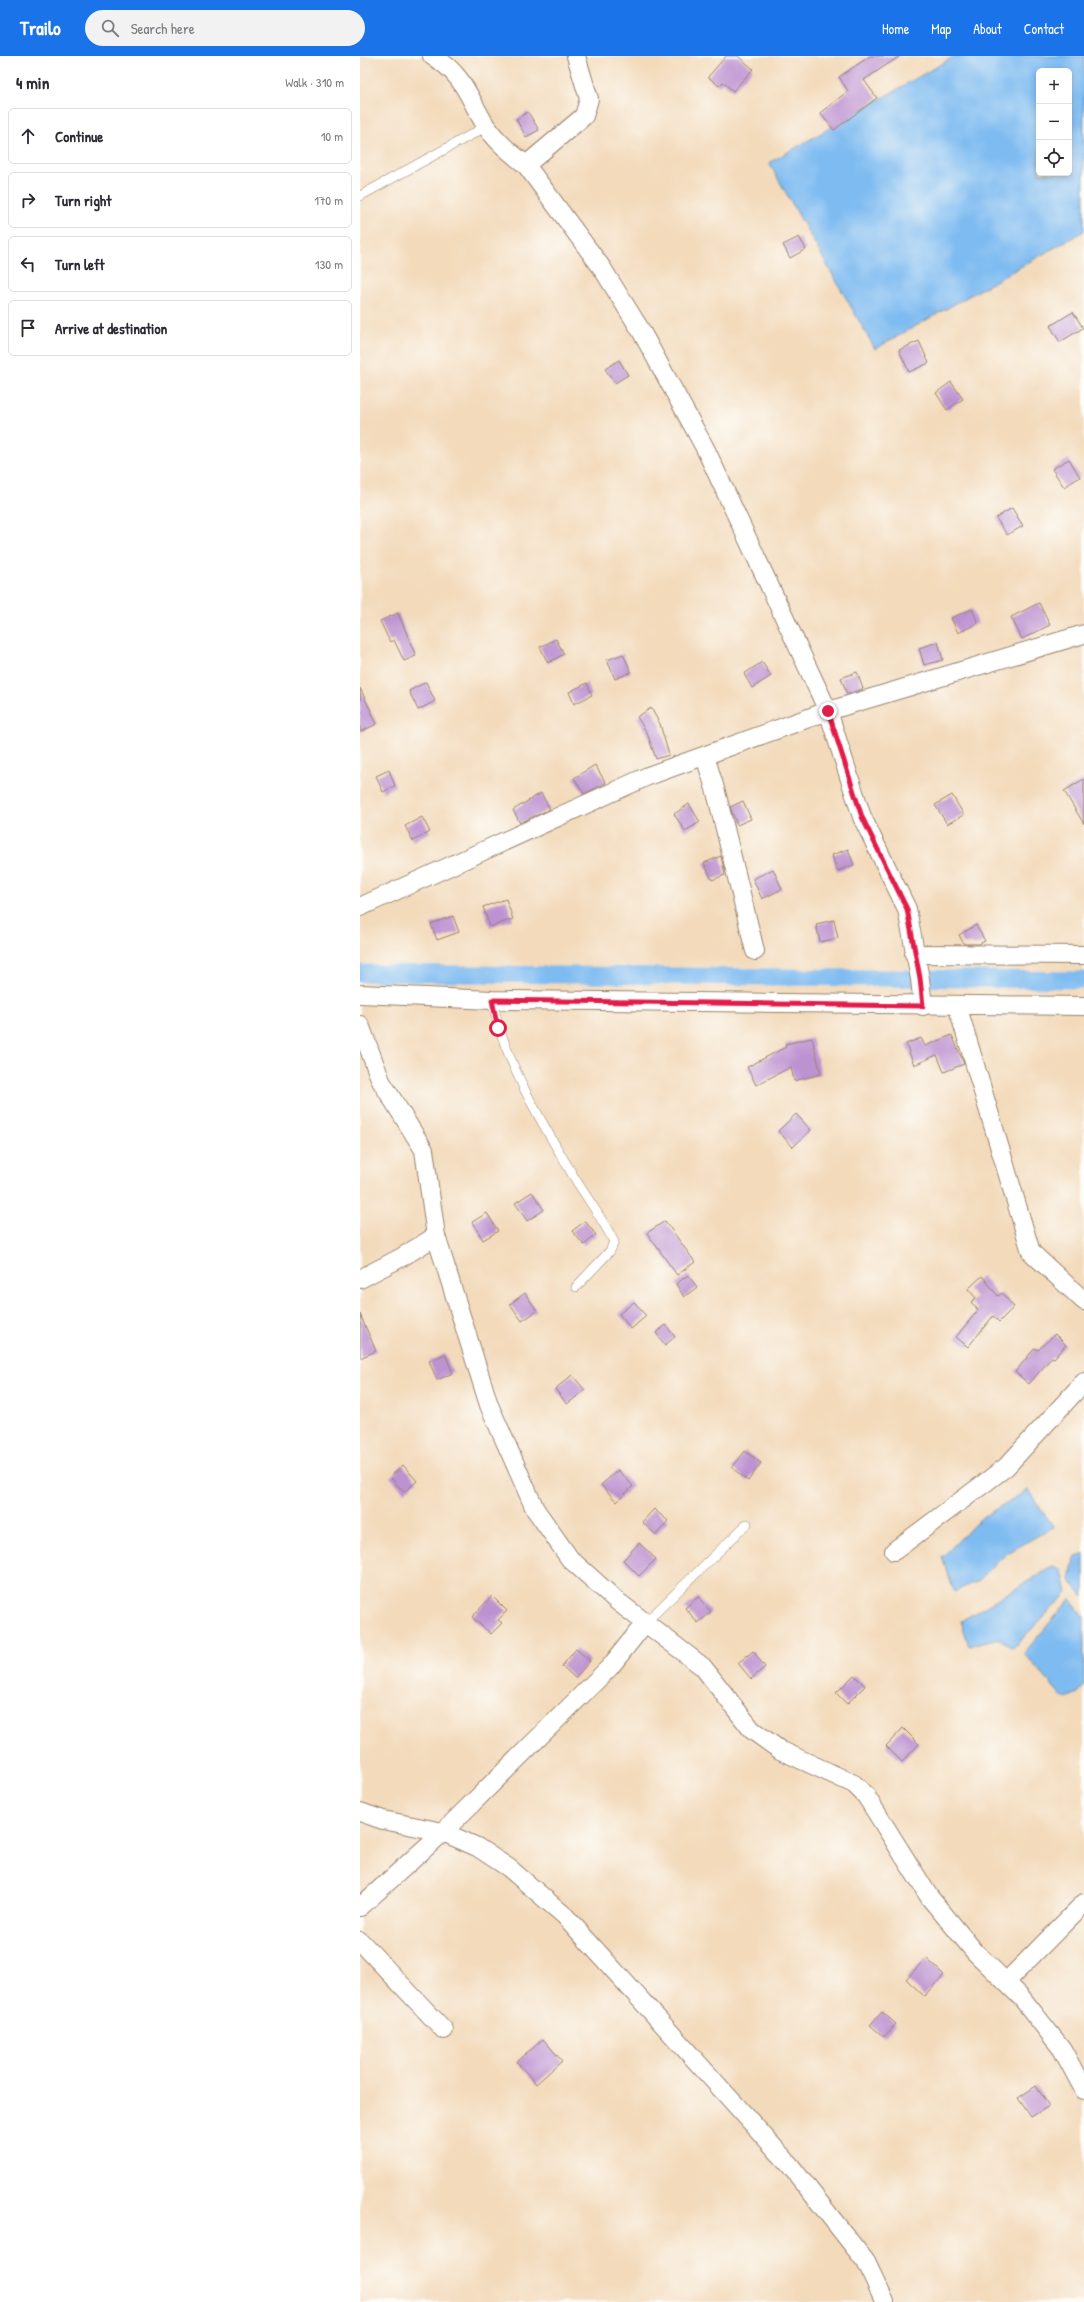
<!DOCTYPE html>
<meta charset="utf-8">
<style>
body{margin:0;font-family:"Patrick Hand",sans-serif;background:#f2f2f3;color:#2b2b33}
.controls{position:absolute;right:12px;top:12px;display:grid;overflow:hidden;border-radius:6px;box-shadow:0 2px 6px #0003}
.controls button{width:36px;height:36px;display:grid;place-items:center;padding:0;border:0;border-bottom:1px solid #e1e1e2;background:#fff;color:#2b2b33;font:20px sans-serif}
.stop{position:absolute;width:12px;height:12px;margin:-9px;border:3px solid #e11d48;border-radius:50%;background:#fff}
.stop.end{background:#e11d48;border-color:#fff;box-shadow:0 1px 4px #0008}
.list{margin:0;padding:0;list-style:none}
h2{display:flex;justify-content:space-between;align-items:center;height:52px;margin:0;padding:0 16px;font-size:17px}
h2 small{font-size:13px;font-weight:400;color:#7c7c81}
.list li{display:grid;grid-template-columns:26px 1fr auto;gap:12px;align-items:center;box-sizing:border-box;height:56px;margin:0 8px 8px;padding:0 8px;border:1px solid #e1e1e2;border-radius:6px}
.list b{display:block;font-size:15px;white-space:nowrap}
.list em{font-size:13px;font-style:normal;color:#7c7c81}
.icon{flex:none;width:22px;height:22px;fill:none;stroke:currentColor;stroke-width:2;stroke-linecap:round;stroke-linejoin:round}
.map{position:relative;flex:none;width:724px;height:2246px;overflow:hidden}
header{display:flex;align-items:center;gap:24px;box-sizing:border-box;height:56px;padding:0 20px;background:#1a73e8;color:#fff}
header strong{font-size:19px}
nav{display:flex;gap:22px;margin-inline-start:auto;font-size:14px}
.search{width:280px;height:36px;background:#f2f2f3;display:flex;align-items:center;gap:10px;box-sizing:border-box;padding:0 14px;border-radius:22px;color:#7c7c81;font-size:15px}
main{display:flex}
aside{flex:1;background:#fff}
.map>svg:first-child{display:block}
.water{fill:#7ebbf1;stroke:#5c7288;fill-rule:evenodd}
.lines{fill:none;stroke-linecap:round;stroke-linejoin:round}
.canal{stroke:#7ebbf1;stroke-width:17}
.building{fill:#bd92d1}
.service-casing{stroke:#97826c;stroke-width:10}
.minor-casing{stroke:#97826c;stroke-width:20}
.service{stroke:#fff;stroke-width:9}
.minor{stroke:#fff;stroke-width:18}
.route{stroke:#e11d48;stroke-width:5}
</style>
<header>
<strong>Trailo</strong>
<div class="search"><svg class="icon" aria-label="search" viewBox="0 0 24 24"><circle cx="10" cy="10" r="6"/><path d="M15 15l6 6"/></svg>Search here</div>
<nav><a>Home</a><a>Map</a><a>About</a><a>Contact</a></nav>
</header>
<main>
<aside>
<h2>4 min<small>Walk · 310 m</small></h2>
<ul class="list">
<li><svg class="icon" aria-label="ahead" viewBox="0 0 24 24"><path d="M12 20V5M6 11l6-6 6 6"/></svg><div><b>Continue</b></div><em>10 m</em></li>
<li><svg class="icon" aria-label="right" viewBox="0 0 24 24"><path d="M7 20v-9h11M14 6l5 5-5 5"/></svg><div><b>Turn right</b></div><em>170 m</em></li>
<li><svg class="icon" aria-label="left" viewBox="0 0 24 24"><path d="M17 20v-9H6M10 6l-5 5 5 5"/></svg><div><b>Turn left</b></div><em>130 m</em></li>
<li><svg class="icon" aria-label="arrive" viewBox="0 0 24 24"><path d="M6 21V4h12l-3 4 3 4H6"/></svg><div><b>Arrive at destination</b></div></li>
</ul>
</aside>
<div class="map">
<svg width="724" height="2246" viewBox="0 0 724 2246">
<rect width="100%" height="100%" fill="#fdfcf7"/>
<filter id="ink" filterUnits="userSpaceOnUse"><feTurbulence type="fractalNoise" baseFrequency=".025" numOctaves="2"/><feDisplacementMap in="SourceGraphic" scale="8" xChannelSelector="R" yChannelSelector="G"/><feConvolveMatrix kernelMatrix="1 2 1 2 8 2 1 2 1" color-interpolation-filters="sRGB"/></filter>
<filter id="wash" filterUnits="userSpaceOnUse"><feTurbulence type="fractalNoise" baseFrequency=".012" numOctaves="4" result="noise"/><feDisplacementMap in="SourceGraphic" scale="16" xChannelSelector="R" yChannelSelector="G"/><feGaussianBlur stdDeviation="0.9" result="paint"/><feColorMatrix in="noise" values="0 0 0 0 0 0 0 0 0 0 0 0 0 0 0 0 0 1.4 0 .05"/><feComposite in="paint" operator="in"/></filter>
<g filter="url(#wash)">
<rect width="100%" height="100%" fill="#f3dabb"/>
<g class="water">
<path d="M595 0H724V175L515 293 409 107ZM679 15H709V117H679Z"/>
<polygon points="668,1434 693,1471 646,1498 618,1525 594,1536 582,1501 621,1462"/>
<polygon points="724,1498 724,1542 710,1524 714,1502"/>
<polygon points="692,1511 702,1514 707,1537 653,1592 640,1583 609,1590 601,1565"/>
<polygon points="710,1543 724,1561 724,1630 718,1637 704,1643 664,1597"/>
</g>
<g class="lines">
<polyline class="canal" points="0,917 724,924"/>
</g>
<g id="blocks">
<g class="building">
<polygon points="366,0 378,0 393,13 373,35 363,26 359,30 348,21"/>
<polygon points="510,0 540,0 504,24 517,42 474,74 460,57 488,35 479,21"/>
<polygon points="168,56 179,74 166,81 156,63"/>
<polygon points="439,181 446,193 430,202 423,189"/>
<polygon points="713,256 723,272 700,286 690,270"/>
<polygon points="559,285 569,307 549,316 539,294"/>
<polygon points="259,304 268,319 255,327 245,313"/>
<polygon points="591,326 603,343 587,354 576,337"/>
<polygon points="709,403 720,421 704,431 692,413"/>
<polygon points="652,452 663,470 647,479 636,462"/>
<polygon points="679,547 690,569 662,583 651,561"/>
<polygon points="612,553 618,567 598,577 591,562"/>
<polygon points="38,557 56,600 44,605 34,584 30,586 20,565"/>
<polygon points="196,583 204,598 188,607 180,591"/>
<polygon points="578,586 583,604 564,609 559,592"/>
<polygon points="263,598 271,616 255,623 247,604"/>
<polygon points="402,606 411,620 392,632 384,618"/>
<polygon points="497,616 503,633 487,638 481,622"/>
<polygon points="66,626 75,645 58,654 49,635"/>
<polygon points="227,627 232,639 214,648 209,636"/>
<polygon points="0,632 17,668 0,676"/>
<polygon points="291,652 300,668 309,699 296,703 287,677 277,661"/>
<polygon points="235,709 246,727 224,738 214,722"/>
<polygon points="29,714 35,730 23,736 16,720"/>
<polygon points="724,723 724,768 704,735"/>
<polygon points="181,737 190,753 160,767 153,754"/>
<polygon points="592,739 604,759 587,768 575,749"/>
<polygon points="383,745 391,763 377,769 370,751"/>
<polygon points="329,748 340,766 325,775 314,758"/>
<polygon points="62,761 70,776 53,785 45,770"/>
<polygon points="488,793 494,809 477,815 472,799"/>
<polygon points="361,800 365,819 352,824 344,807"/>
<polygon points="413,813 422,833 402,843 393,823"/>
<polygon points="146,843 153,863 130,871 123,851"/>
<polygon points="93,860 99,876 77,884 71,868"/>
<polygon points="474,864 478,882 460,886 456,868"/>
<polygon points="616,869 625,885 619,888 604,888 599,879"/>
<polygon points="592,979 604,1008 584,1016 577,999 554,1009 546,988 561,982 565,990"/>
<polygon points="452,982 461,1018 434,1025 431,1011 396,1029 387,1011 426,991 425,988"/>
<polygon points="436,1058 451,1074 433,1091 418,1075"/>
<polygon points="172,1136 184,1154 167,1165 155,1147"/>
<polygon points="127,1157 138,1175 123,1184 112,1166"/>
<polygon points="225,1165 236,1179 224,1189 212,1175"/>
<polygon points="305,1165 335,1206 317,1219 287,1177"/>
<polygon points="328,1219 337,1231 324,1241 316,1228"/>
<polygon points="622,1220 638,1240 642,1237 654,1251 639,1266 633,1260 608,1291 596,1281 618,1254 611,1246 616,1242 608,1233"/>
<polygon points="165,1237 177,1255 162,1265 150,1248"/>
<polygon points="274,1246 286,1260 271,1273 259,1258"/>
<polygon points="0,1258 16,1295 0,1302"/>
<polygon points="306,1269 315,1281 305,1289 296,1277"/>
<polygon points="695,1278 706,1289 694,1302 692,1301 669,1328 655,1316 675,1292 678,1294"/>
<polygon points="85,1298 93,1317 77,1324 69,1305"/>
<polygon points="212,1319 225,1334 207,1348 195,1333"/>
<polygon points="385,1395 401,1407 388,1425 372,1412"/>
<polygon points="43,1409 57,1425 44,1436 30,1421"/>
<polygon points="258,1414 273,1430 257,1446 241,1429"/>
<polygon points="294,1453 308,1465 296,1479 282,1466"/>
<polygon points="279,1487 296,1503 279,1520 263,1504"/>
<polygon points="132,1540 147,1555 138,1564 142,1567 131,1578 112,1561"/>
<polygon points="338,1541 351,1556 338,1567 325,1552"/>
<polygon points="216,1593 230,1605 215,1622 202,1610"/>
<polygon points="393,1595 405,1611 391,1623 378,1607"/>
<polygon points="494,1619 505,1630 487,1648 476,1637"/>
<polygon points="543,1672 559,1688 542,1706 526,1690"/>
<polygon points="566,1902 584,1919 564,1940 546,1923"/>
<polygon points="522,1956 536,1968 524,1981 510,1969"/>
<polygon points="183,1983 202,2005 176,2028 157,2006"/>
<polygon points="676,2030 689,2050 671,2061 658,2042"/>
</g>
</g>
</g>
<g filter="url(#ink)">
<use href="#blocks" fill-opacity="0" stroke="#97826c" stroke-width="1"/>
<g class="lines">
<defs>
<g id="service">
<polyline points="0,140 127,70"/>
<path d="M132 944C145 1006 179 1062 211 1116 225 1140 242 1161 254 1186L250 1195 216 1231"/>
<polyline points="285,1567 387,1468"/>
</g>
<g id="minor">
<path d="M72 0C104 18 108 41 126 70 137 86 151 97 166 109"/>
<polyline points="216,0 229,43 224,60 166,109 242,212 280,273 345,392 468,655 502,761 547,853 560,923 563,950"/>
<polyline points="345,700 356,736 395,895"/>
<polyline points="0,851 288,720 468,655 724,578"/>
<polyline points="554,898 724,899"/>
<polyline points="0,938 132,944 724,950"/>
<polyline points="597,949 671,1196 724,1245"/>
<polyline points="0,969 21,1025 64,1094 76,1180 129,1349 175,1453 210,1503 257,1545 343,1611 392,1674 420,1694 494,1728 506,1740 570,1842 615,1896 661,1941 702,1993 724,2034"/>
<polyline points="0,1223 42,1201 76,1180"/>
<polyline points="534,1495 646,1411 724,1326"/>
<polyline points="0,1756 23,1764 83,1776 117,1791 149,1812 205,1860 429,2108 506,2206 525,2246"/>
<polyline points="0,1851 83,1776 250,1611 285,1567"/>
<polyline points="0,1885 84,1974"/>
<polyline points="646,1926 724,1847"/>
</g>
</defs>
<use href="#service" class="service-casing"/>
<use href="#minor" class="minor-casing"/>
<use href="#service" class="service"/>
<use href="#minor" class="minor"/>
</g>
</g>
<g class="lines" filter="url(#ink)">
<polyline class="route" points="138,972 132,944 563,950 560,922 547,853 502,761 468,655"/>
</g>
</svg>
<div class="controls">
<button>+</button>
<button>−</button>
<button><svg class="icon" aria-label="locate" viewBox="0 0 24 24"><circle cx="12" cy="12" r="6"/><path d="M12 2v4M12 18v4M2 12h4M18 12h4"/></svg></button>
</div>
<div class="stop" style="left:138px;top:972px"></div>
<div class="stop end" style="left:468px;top:655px"></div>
</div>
</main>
